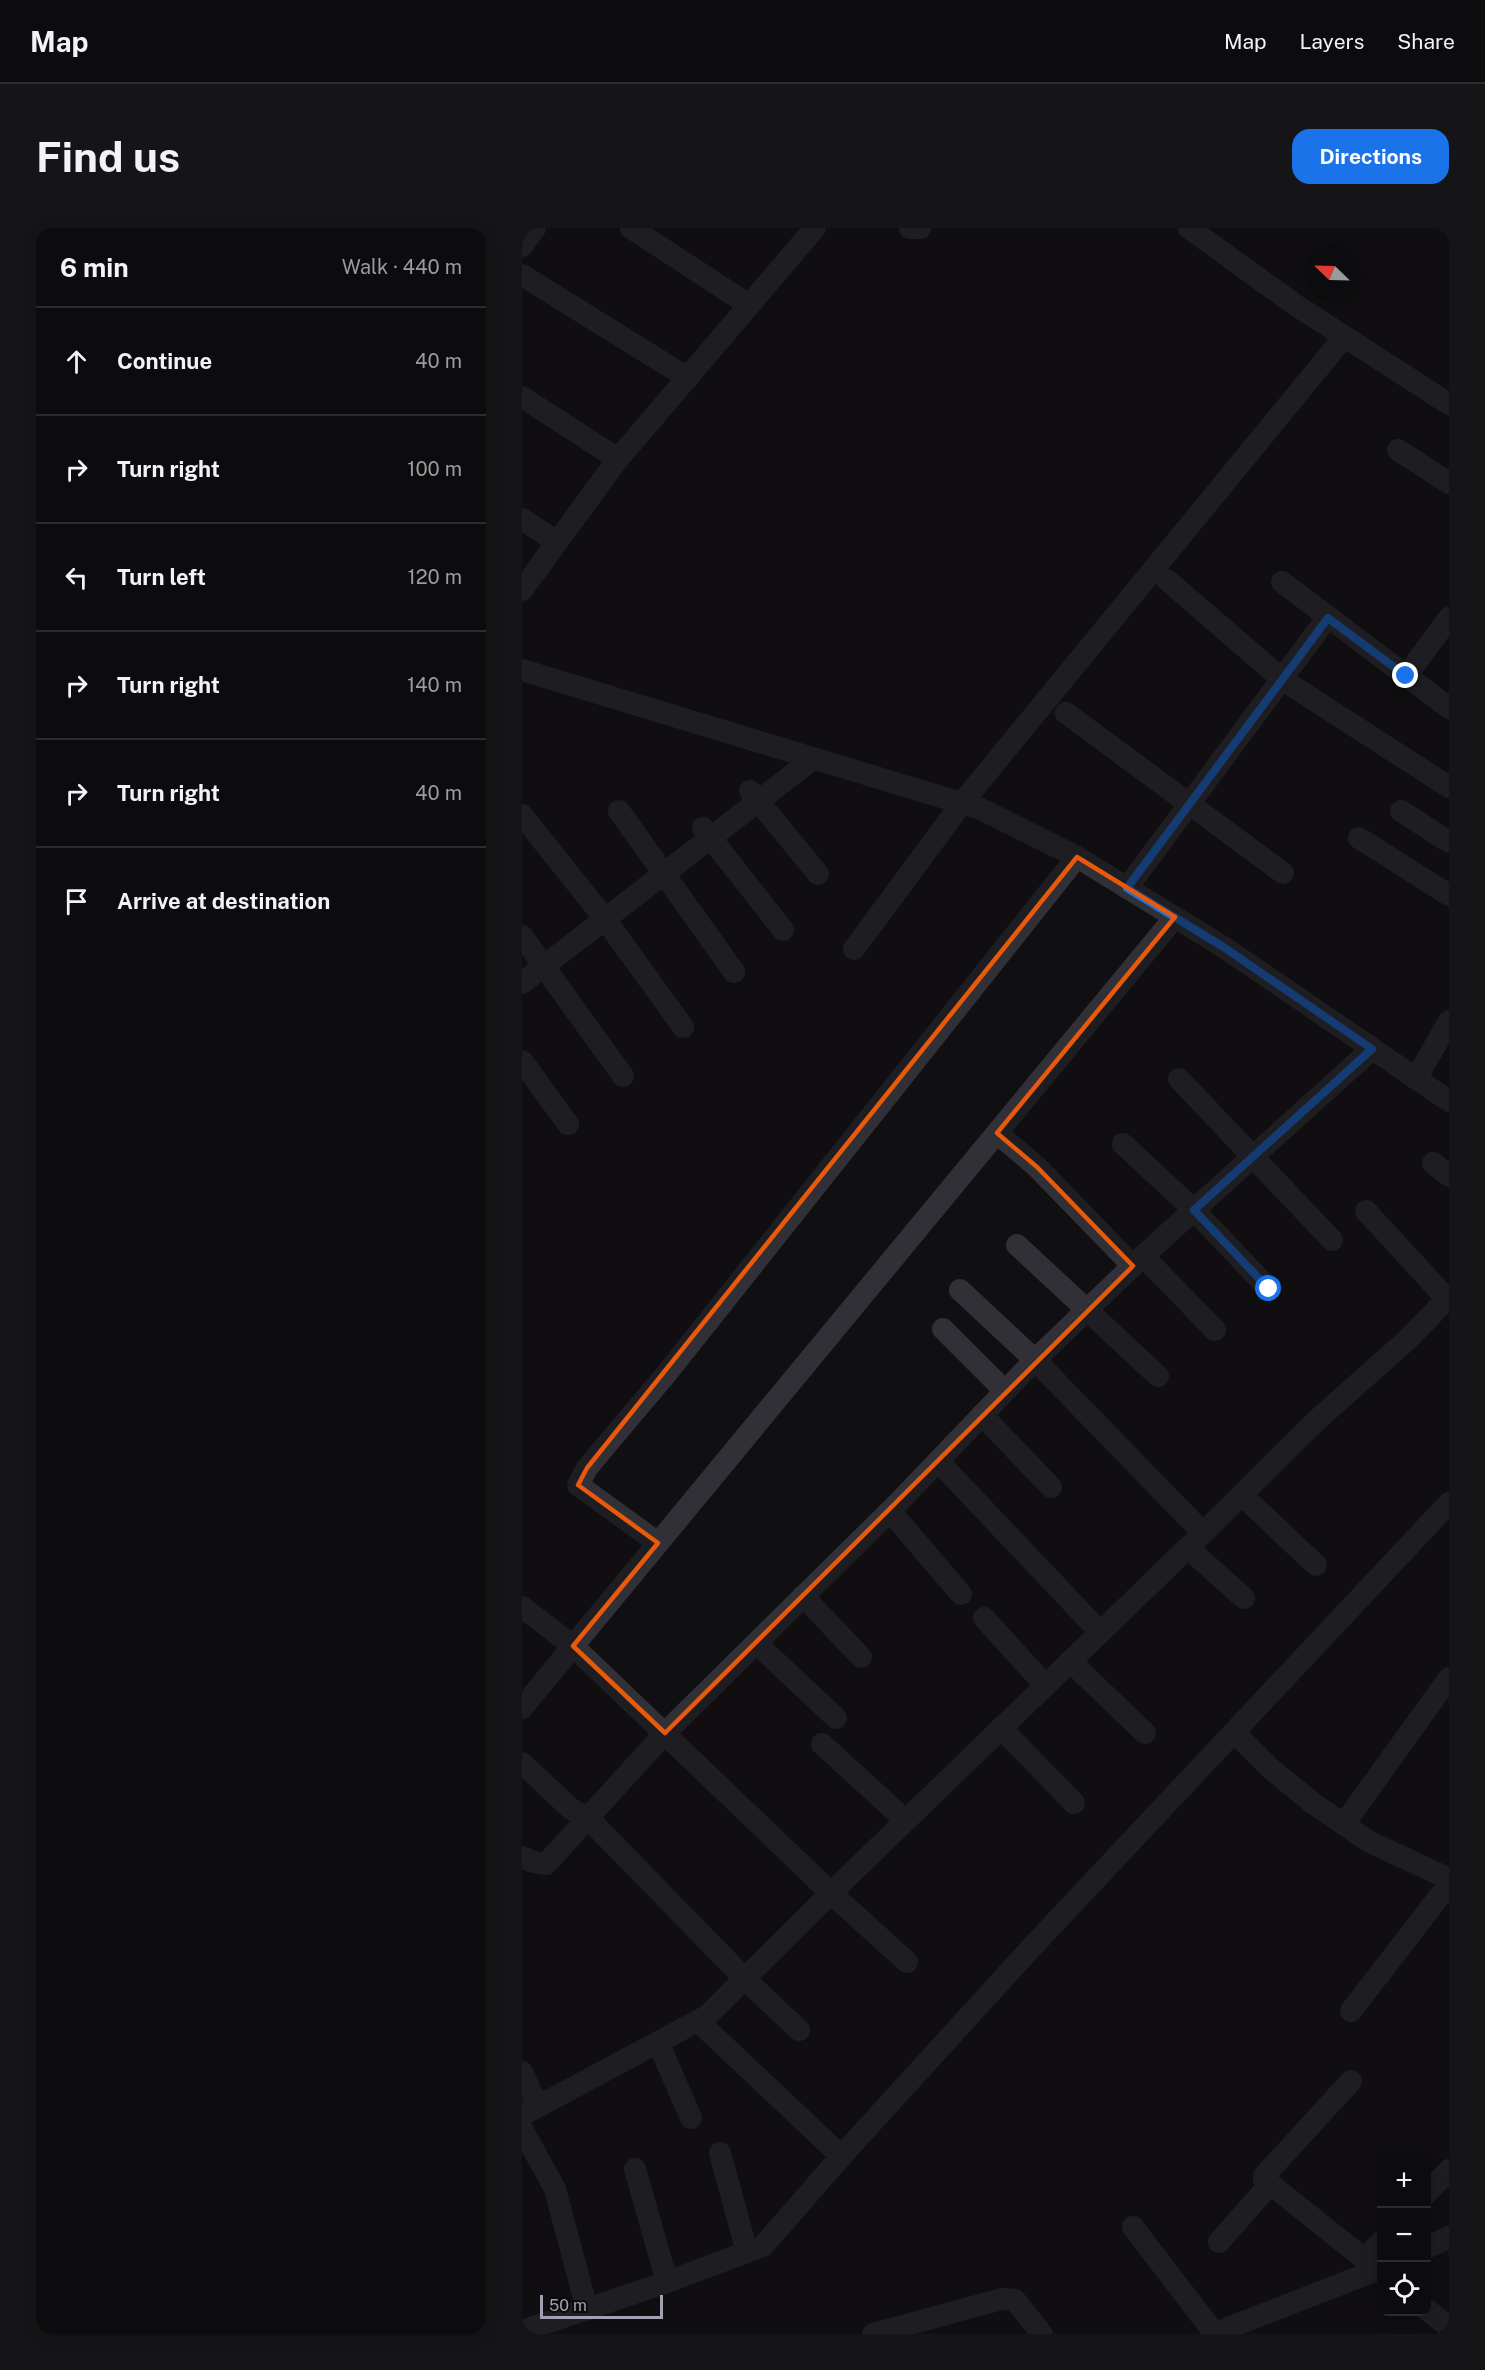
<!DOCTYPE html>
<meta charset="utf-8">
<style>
body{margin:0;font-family:"Public Sans",sans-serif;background:#151416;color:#f1f3f6}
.controls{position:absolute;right:18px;bottom:18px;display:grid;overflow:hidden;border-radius:12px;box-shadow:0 3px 15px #0003}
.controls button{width:54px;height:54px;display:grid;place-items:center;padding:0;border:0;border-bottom:2px solid #2c2b2e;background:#0c0b0d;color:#f1f3f6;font:30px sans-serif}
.compass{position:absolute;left:783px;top:18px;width:54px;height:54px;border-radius:50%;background:#0c0b0d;box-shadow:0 3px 15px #0003;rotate:293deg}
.scale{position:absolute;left:18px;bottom:15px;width:123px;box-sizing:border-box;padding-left:6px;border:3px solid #a0a2b2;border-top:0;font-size:16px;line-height:21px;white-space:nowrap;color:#a0a2b2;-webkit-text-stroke:4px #0b0a0c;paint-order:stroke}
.stop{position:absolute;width:18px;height:18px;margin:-14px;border:4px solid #1a73e8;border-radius:50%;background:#fff}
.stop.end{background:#1a73e8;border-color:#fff;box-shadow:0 2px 6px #0008}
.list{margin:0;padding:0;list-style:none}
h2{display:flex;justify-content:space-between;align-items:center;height:78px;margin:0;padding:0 24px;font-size:26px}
h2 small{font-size:20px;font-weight:400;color:#9a9b9d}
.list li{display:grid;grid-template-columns:39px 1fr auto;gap:18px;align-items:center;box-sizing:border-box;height:108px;padding:0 24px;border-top:2px solid #2c2b2e}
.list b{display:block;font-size:22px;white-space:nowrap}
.list em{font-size:20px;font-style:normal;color:#9a9b9d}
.icon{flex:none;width:33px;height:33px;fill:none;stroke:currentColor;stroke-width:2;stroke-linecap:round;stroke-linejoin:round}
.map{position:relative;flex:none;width:927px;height:2106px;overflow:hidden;border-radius:18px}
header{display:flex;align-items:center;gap:36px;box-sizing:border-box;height:84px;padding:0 30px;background:#0c0b0d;border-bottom:2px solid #2c2b2e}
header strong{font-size:28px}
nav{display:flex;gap:33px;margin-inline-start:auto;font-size:21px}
.intro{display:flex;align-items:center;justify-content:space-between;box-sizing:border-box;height:144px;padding:0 36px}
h1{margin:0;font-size:42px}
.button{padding:15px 27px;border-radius:18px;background:#1a73e8;color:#fff;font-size:21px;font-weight:700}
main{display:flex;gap:36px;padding:0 36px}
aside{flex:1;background:#0c0b0d;border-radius:18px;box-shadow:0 3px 15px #0003}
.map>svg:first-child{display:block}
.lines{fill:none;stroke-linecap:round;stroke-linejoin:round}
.minor{stroke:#303036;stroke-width:22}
.route{stroke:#1a73e8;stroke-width:8}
.marked{fill:none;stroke:#e8590c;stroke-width:4.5;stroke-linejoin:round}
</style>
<header>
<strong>Map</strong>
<nav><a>Map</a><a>Layers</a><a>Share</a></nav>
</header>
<div class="intro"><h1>Find us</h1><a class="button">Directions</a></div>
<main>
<aside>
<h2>6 min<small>Walk · 440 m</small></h2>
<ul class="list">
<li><svg class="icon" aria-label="ahead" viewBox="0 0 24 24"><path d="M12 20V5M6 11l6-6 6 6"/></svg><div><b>Continue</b></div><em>40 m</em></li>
<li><svg class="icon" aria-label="right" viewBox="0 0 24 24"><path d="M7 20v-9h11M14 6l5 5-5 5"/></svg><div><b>Turn right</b></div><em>100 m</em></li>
<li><svg class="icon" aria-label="left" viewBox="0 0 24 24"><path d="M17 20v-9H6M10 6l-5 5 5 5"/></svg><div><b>Turn left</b></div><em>120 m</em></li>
<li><svg class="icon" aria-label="right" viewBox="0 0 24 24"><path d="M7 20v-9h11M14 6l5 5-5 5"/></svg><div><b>Turn right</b></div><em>140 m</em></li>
<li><svg class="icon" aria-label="right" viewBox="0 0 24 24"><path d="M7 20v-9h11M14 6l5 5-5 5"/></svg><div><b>Turn right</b></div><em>40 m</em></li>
<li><svg class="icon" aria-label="arrive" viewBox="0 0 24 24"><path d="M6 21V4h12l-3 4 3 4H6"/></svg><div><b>Arrive at destination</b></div></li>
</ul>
</aside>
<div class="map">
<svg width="927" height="2106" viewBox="0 0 927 2106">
<rect width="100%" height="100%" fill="#100f11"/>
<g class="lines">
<g class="minor">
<polyline points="109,0 227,77"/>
<polyline points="388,0 398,0"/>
<polyline points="667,0 772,76 927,176"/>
<polyline points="0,18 13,0"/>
<polyline points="0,47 166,150"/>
<polyline points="0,169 96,231"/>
<polyline points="876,222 927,255"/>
<polyline points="0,291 35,314"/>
<polyline points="645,352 761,452 927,559"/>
<polyline points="760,354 927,480"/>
<polyline points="0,362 96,231 293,0"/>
<polyline points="0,442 459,581 555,629 703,720 927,873"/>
<polyline points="884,448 927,390"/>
<polyline points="544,485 761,645"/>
<polyline points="228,563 296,646"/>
<polyline points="97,583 212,744"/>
<polyline points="879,583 927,614"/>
<polyline points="0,587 83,691 161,799"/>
<polyline points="181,600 261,702"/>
<polyline points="837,610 927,667"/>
<polyline points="605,660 805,390"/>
<polyline points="0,708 101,848"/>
<polyline points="332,721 440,575 822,109"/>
<polyline points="0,755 292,530"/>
<polyline points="0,833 46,896"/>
<polyline points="657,851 810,1012"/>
<polyline points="894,851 927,793"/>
<polyline points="475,905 515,939 611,1038"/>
<polyline points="601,916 672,982 747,1061"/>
<polyline points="911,935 927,948"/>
<polyline points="844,983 925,1071"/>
<polyline points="495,1017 636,1148"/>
<polyline points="621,1028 693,1102"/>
<polyline points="438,1062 513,1132 681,1305"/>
<polyline points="421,1101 483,1163"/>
<polyline points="460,1187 529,1259"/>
<polyline points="416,1233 578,1404"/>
<polyline points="720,1267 794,1337"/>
<polyline points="368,1283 439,1366"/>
<polyline points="136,1315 56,1257 65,1240 145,1145 555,629"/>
<polyline points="666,1320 722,1370"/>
<polyline points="281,1368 339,1429"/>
<polyline points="0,1379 51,1418 309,1665 385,1734"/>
<polyline points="462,1390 523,1457"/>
<polyline points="234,1415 314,1490"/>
<polyline points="548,1433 623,1505"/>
<polyline points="0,1480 653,689"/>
<polyline points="479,1500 552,1575"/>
<polyline points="713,1505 749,1541 792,1576 846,1613 927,1651"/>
<polyline points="300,1516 383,1592"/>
<polyline points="0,1535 49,1581 66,1590 222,1750 277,1802"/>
<polyline points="822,1596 927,1450"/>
<polyline points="0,1629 11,1634 24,1636 143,1505 373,1278 513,1132 621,1028 850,821"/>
<polyline points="829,1783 927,1656"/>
<polyline points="176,1793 319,1928"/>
<polyline points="136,1814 169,1890"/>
<polyline points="0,1844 16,1879"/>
<polyline points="829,1853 742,1948 742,1951 860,2045"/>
<polyline points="0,1887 185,1788 309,1665 681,1305 795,1192 885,1112 927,1069"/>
<polyline points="0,1901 33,1961 65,2081"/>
<polyline points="198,1925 225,2024"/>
<polyline points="113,1941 145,2054"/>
<polyline points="904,1966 927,1942"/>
<polyline points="611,1999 693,2106"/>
<polyline points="697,2014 748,1956"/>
<polyline points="904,2020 927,2009"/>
<polyline points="842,2031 860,2013"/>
<polyline points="904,2081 927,2099"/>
<polyline points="0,2103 145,2054 241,2018 324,1923 509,1720 927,1275"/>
<polyline points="351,2106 480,2071 493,2072 520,2106"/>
<polyline points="691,2106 860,2040"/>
</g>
</g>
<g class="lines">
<polyline class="route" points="747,1061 672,982 850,821 703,720 605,660 806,390 884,448"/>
</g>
<path d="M0 0H927V2106H0ZM555 629 653 689 475 905 515 939 611 1038 143 1505 51 1418 136 1315 56 1257 65 1240Z" fill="#100f11" fill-opacity=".55" fill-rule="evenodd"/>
<path class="marked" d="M555 629 653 689 475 905 515 939 611 1038 143 1505 51 1418 136 1315 56 1257 65 1240Z"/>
</svg>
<div class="controls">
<button>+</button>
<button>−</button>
<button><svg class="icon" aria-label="locate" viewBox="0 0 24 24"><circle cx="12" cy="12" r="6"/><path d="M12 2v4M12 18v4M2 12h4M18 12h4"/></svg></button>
</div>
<svg class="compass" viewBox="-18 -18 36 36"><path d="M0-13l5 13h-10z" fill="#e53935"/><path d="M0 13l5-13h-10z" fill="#9a9b9d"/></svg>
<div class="scale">50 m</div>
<div class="stop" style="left:747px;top:1061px"></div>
<div class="stop end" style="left:884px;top:448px"></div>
</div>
</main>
